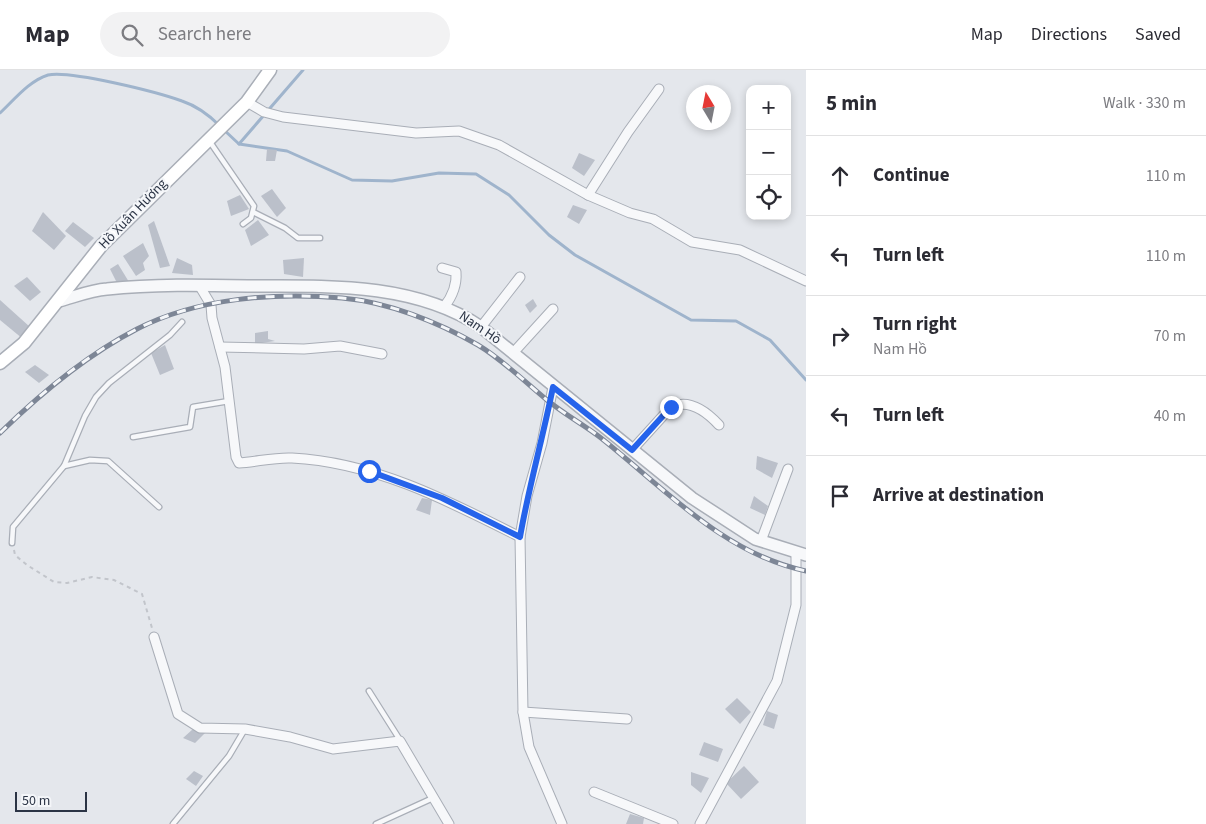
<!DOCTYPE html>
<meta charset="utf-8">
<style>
body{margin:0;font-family:"Source Sans 3",sans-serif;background:#f2f2f3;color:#2b2b33}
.controls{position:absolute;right:15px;top:15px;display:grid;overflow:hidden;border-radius:10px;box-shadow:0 2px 8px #0003}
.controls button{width:45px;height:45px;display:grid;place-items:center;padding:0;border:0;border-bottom:1px solid #e1e1e2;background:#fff;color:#2b2b33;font:25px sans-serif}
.compass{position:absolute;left:686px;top:15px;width:45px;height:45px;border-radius:50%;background:#fff;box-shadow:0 2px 8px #0003;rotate:350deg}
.scale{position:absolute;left:15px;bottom:12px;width:72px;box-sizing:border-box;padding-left:5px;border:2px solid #2b3445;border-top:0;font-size:14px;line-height:18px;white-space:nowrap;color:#2b3445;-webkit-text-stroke:4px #f4f6f9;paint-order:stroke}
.stop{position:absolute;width:15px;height:15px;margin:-11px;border:4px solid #2563eb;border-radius:50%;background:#fff}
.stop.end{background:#2563eb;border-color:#fff;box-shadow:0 1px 5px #0008}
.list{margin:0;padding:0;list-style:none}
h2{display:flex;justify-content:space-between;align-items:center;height:65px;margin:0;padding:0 20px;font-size:21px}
h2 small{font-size:16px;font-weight:400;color:#7c7c81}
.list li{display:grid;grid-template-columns:32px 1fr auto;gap:15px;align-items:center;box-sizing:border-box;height:80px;padding:0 20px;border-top:1px solid #e1e1e2}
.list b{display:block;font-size:19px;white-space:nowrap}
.list p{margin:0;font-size:16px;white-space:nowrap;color:#7c7c81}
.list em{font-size:16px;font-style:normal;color:#7c7c81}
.icon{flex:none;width:28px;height:28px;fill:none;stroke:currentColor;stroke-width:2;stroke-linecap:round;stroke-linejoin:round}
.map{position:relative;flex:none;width:806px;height:754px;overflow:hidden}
header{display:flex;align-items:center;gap:30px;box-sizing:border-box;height:70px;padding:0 25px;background:#fff;border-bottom:1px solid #e1e1e2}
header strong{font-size:24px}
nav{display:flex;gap:28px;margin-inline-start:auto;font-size:18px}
.search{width:350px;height:45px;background:#f2f2f3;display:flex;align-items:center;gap:12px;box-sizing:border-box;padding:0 18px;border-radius:28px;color:#7c7c81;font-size:19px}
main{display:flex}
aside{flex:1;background:#fff}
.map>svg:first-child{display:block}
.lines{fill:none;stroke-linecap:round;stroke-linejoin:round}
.stream{stroke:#9fb4cc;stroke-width:3}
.building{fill:#bbc0ca}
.service-casing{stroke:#a9aeb7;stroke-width:7}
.minor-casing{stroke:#a9aeb7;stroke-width:11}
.tertiary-casing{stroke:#a9aeb7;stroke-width:14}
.secondary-casing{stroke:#a9aeb7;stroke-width:15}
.path{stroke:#c2c5cb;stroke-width:2;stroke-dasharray:4 4;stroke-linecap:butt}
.service{stroke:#f7f8fa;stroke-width:4.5}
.minor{stroke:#f7f8fa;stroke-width:9}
.tertiary{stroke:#f7f8fa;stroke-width:11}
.secondary{stroke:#fff;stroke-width:12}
.rail-casing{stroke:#7d8696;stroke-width:5}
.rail{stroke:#f4f6f9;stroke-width:3;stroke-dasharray:9;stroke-linecap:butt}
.route{stroke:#2563eb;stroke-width:6}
.labels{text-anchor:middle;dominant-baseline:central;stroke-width:4;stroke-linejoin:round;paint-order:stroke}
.street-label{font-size:14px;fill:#2b3445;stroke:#f4f6f9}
</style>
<header>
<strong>Map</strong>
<div class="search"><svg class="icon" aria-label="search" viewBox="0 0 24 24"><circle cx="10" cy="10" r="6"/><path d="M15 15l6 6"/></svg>Search here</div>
<nav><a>Map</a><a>Directions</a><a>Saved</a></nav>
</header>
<main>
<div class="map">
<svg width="806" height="754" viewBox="0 0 806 754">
<rect width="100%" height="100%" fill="#e4e7ec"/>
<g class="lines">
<g class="stream">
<path d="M0 43C15 29 29 11 48 5 70 0 157 22 182 31 197 36 209 45 220 56"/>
<polyline points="224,60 239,74 287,81 352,110 392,111 439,103 476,104 509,125 549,165 575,185 691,250 736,251 770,270 806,310"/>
<polyline points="239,74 303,0"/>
</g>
</g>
<g class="building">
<polygon points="267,79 277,80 275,91 266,91"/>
<polygon points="579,83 595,90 584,106 572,98"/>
<polygon points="272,119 286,138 277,147 261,126"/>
<polygon points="240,125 249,139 231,146 227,131"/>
<polygon points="573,135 587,140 579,154 567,147"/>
<polygon points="43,142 66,166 54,180 32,161"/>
<polygon points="258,150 269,165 251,176 245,160"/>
<polygon points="154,151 170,196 160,198 148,155"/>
<polygon points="73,152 94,168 85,177 65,161"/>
<polygon points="143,173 149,186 143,193 145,200 136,206 123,186"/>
<polygon points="177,188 192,195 193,205 172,203"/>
<polygon points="304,188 303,207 284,204 283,190"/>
<polygon points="118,194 129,212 119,217 110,199"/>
<polygon points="27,207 41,222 30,231 14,216"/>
<polygon points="533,229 537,236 530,243 525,235"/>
<polygon points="0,230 30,257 23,269 0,250"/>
<polygon points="268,261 268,269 275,271 255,274 255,263"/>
<polygon points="165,275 174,299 160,305 151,283"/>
<polygon points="35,295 49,305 39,313 25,302"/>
<polygon points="757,386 778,393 772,408 756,399"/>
<polygon points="754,426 768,436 765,445 750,438"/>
<polygon points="422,428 432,430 430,445 416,440"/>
<polygon points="737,628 751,642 740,654 725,639"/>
<polygon points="767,641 778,645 774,659 763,655"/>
<polygon points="193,659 197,661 207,661 195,673 183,668"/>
<polygon points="704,672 723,679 718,692 699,685"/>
<polygon points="744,696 759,712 741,729 726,713"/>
<polygon points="194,701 203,706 196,716 186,709"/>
<polygon points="691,702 709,708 701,723 691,715"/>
<polygon points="630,744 644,748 643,754 626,754"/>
</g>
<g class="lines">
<defs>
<g id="service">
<polyline points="210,72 254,136 251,148 243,154"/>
<polyline points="253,142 285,158 298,168 320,168"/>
<polyline points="133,367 190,357 193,337 229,331"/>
<polyline points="64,396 90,390 108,391 159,437"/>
<polyline points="12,473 13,457 64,396 85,346 96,327 109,313 170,265 182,252"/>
<polyline points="369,621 400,670"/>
<polyline points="173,754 229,686 245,659"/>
<polyline points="376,754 433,728"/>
</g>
<g id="minor">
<polyline points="247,32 264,42 283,47 416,63 459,61 499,75 588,125 630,143 653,149 692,172 740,180 806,211"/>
<polyline points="588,125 628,62 659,19"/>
<path d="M442 198 456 202C457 215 452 227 444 237"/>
<path d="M199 215 211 235 212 248 225 297 236 387 239 393C256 392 275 387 292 388 374 392 449 431 520 467"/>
<polyline points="481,257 520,207"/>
<polyline points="220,277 304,279 340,276 382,284"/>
<polyline points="513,283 553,239"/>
<polyline points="553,317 542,373 527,426 520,467 523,642 529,677 562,754"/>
<path d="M632 380 671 337C690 328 707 342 719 355"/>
<polyline points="761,471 788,399"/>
<polyline points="154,567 178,644 200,658 245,659 290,667 333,679 400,671 449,754"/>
<polyline points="523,642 627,649"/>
<polyline points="594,722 673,754"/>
<polyline points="700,754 777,611 796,535 796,482"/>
</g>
<path id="tertiary" d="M59 231C74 227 91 220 107 219 153 214 201 215 248 216 325 216 414 212 481 257L692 428 755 469 806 485"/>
<polyline id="secondary" points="0,293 24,273 101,176 247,32 270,0"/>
</defs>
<use href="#service" class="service-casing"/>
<use href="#minor" class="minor-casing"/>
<use href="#tertiary" class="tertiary-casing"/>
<use href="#secondary" class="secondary-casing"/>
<polyline class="path" points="14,480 15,485 27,495 54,512 67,513 92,507 114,510 142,524 152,558"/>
<use href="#service" class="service"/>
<use href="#minor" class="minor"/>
<use href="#tertiary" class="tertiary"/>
<use href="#secondary" class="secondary"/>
<defs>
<path id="rail" d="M0 363C41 323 85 286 137 259 197 228 275 222 342 228 388 232 438 252 478 275 503 290 525 312 547 330 564 344 584 355 601 368 664 418 724 484 806 501"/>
</defs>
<use href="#rail" class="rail-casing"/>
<use href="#rail" class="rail"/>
</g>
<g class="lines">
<path class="route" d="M369 401 442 428 520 467C529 416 543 367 553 317L632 380 671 337"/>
</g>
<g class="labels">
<g class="street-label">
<text transform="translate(133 144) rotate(-46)">Hồ Xuân Hương</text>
<text transform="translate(480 258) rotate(34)">Nam Hồ</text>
</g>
</g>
</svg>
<div class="controls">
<button>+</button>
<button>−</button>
<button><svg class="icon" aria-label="locate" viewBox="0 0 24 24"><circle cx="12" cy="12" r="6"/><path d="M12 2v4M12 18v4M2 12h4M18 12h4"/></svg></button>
</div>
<svg class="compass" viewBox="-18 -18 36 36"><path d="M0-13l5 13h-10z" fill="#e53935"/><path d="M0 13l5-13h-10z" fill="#7c7c81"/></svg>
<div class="scale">50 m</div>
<div class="stop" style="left:369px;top:401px"></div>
<div class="stop end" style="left:671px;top:337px"></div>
</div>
<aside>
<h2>5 min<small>Walk · 330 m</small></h2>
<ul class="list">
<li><svg class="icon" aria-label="ahead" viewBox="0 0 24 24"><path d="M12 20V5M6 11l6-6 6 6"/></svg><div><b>Continue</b></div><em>110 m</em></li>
<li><svg class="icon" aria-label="left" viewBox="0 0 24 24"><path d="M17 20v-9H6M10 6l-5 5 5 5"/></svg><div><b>Turn left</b></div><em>110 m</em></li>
<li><svg class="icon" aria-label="right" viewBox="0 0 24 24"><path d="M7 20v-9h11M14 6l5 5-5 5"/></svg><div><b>Turn right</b><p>Nam Hồ</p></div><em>70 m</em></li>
<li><svg class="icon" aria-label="left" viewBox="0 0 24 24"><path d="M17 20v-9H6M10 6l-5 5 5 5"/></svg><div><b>Turn left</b></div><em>40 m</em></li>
<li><svg class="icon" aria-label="arrive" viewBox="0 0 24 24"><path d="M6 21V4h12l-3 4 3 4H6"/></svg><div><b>Arrive at destination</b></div></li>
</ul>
</aside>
</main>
